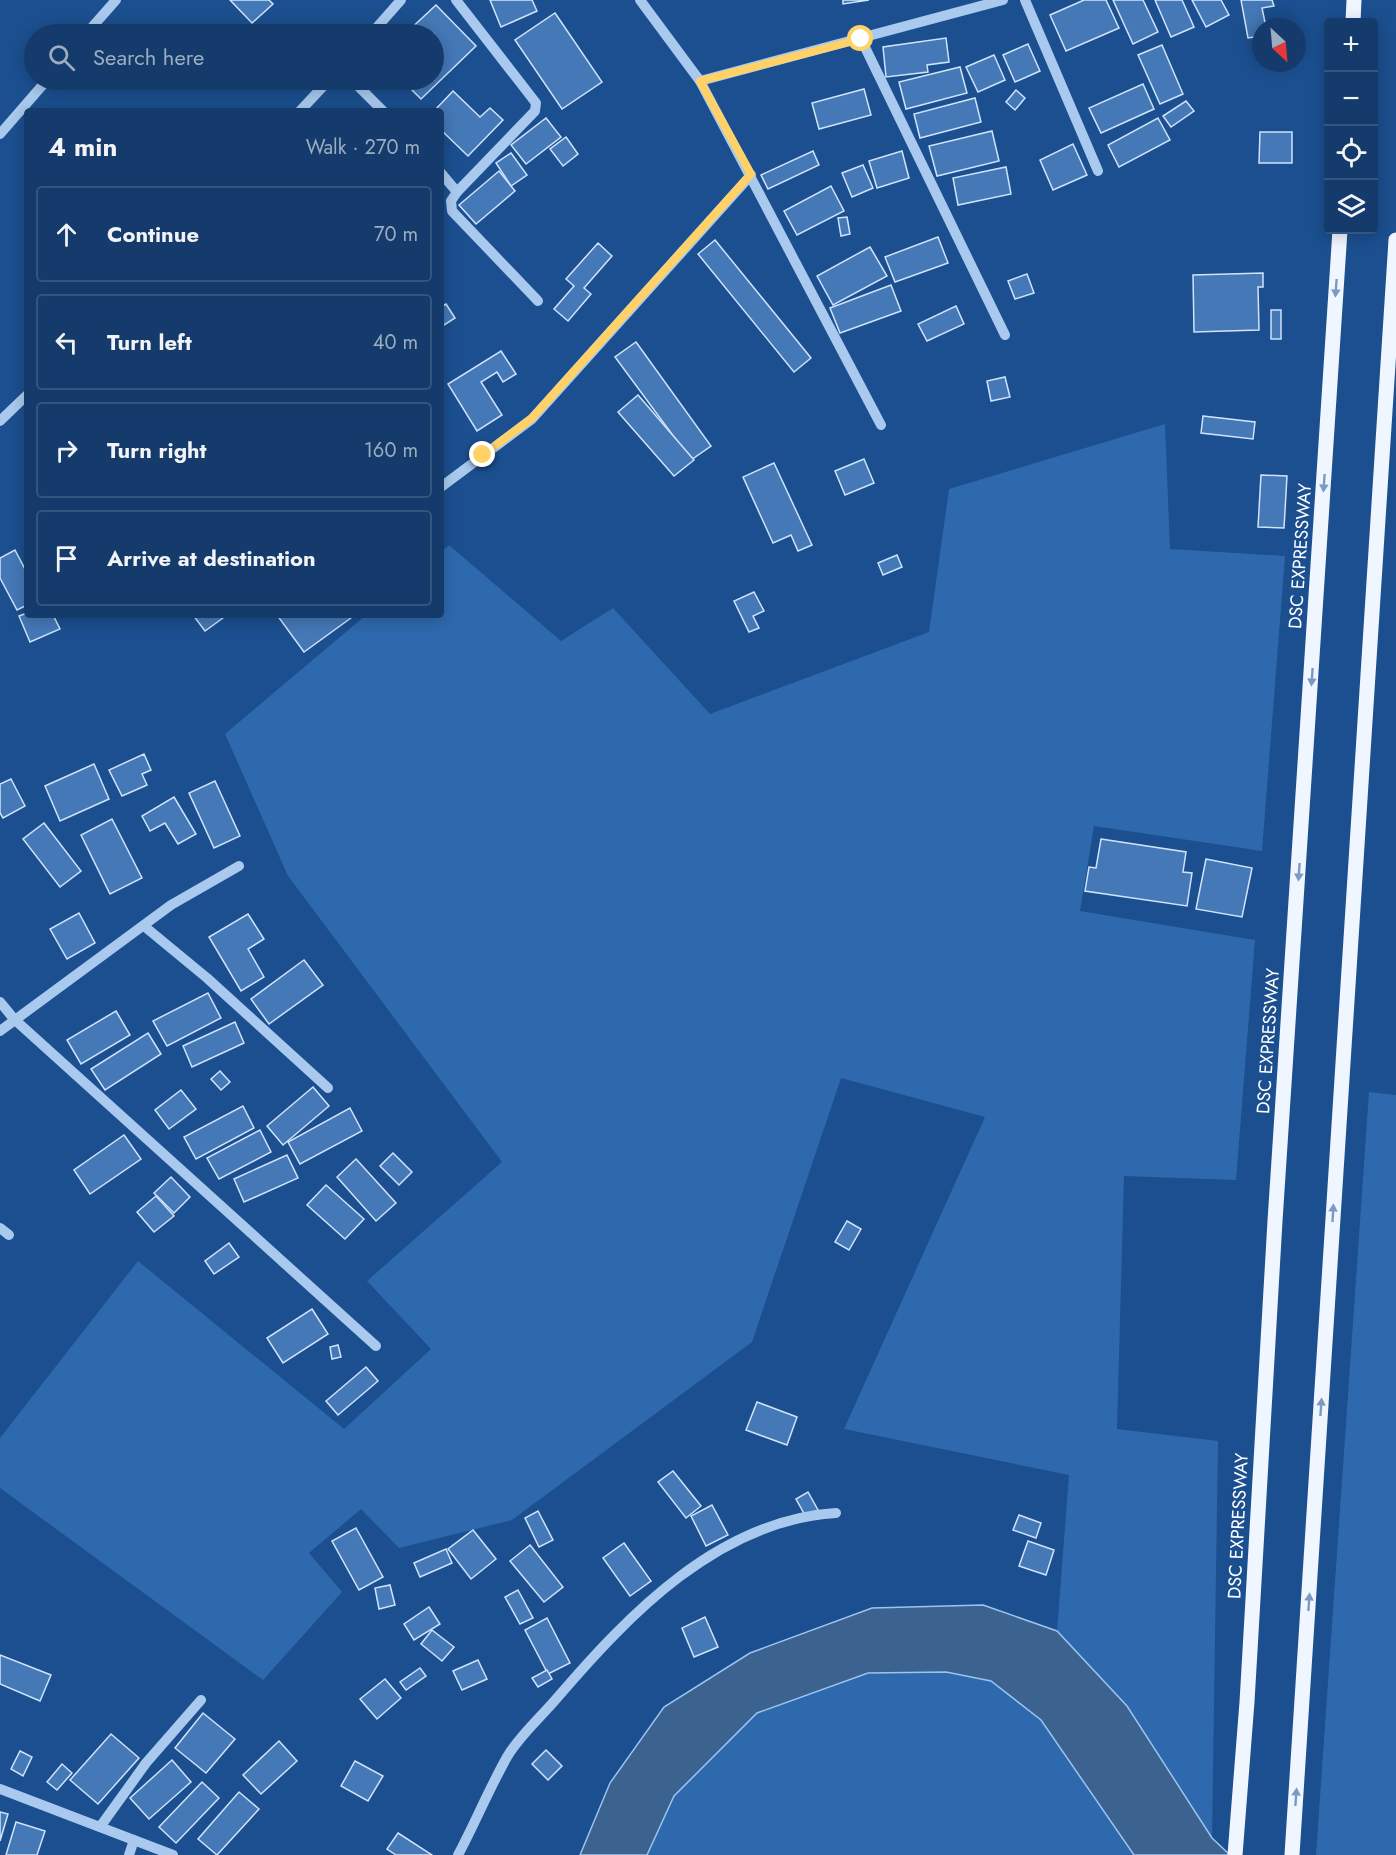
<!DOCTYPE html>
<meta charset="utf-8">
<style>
body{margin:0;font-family:Jost,sans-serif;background:#1d4271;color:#f1f3f6}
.controls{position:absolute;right:18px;top:18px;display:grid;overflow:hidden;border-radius:6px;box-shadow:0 3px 15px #0003}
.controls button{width:54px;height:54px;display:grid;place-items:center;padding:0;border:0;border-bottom:2px solid #33557e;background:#143b6b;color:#f1f3f6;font:30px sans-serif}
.compass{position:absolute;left:1252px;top:18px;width:54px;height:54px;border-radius:50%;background:#143b6b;box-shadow:0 3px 15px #0003;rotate:154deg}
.stop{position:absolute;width:18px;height:18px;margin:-14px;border:4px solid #ffd166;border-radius:50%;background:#fff}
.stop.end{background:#ffd166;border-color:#fff;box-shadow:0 2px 6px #0008}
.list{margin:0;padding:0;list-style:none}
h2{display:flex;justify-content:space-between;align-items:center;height:78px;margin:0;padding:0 24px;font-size:26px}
h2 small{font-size:20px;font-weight:400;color:#9dadc1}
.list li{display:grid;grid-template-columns:39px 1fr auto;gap:18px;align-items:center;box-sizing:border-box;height:96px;margin:0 12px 12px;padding:0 12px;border:2px solid #33557e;border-radius:6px}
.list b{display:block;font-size:22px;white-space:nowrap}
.list em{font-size:20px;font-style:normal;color:#9dadc1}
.icon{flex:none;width:33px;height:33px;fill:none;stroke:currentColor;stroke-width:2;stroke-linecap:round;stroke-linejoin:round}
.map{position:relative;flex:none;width:1396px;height:1855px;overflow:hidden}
.search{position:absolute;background:#143b6b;box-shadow:0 3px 15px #0003;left:24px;top:24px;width:420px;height:66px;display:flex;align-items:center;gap:15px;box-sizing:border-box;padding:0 21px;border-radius:33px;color:#9dadc1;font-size:22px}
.panel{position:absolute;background:#143b6b;box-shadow:0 3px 15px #0003;left:24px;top:108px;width:420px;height:510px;border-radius:6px}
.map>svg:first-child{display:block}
.green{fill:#2e69ad}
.water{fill:#3c6290;stroke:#9cc4f0;stroke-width:1.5}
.building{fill:#4478b7;stroke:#cfe3fa;stroke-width:1.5}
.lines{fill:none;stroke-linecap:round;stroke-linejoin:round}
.minor{stroke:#a9c9ee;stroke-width:10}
.major{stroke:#f0f6ff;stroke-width:15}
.oneway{fill:#7b9ac1}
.route{stroke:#ffd166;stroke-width:8}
.labels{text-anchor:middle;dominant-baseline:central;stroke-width:4.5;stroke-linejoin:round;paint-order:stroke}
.street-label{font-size:18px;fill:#fff;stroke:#1b4f8f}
</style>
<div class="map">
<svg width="1396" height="1855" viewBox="0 0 1396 1855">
<rect width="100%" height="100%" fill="#1b4f8f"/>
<g class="green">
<polygon points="1165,424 1170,549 1285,556 1262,851 1094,826 1080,911 1255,940 1236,1180 1124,1176 1117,1429 1218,1441 1212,1838 1127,1706 1057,1631 1069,1475 844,1429 985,1117 841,1078 752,1342 512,1520 399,1548 361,1509 309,1553 342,1592 263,1680 0,1488 0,1438 138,1261 344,1429 431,1349 367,1281 502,1162 288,876 225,734 366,615 441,615 441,552 449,545 561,641 613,608 710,714 929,632 949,489"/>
<polygon points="1369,1092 1396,1095 1396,1855 1316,1855"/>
<polygon points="946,1672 991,1681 1041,1720 1134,1855 647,1855 674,1796 757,1713 868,1673"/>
</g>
<polygon class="water" points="983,1605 1057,1631 1127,1706 1212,1838 1230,1855 1134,1855 1041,1720 991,1681 946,1672 868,1673 757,1713 674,1796 647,1855 580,1855 610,1783 664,1707 750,1653 872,1608"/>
<g class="building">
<polygon points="230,0 269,0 273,4 252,23"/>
<polygon points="490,0 532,0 537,11 501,27"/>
<polygon points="843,0 869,0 843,4"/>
<polygon points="1084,0 1106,0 1119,28 1066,51 1050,15"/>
<polygon points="1113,0 1143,0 1158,32 1133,44"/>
<polygon points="1155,0 1182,0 1194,27 1171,37"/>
<polygon points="1192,0 1221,0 1229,15 1206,27"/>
<polygon points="1241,0 1272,0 1274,6 1262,8 1266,27 1261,27 1261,36 1248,38"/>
<polygon points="436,5 476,46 421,99 407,85 412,80 434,80 434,34 405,34"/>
<polygon points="555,13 602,82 562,109 515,40"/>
<polygon points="946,38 949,62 927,65 928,72 886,77 883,47"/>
<polygon points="1028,44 1040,71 1015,82 1003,55"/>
<polygon points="1162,45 1183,94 1160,104 1138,55"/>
<polygon points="994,55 1005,80 978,92 966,67"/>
<polygon points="960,67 967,93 906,109 899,82"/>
<polygon points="1143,84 1154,109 1101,133 1089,108"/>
<polygon points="864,89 871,115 819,129 812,103"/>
<polygon points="1016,90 1025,98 1015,110 1006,102"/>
<polygon points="453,91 480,117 490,108 503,120 468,156 441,130 441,111 434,111"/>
<polygon points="975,98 981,122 920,138 914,114"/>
<polygon points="1186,101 1194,111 1171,127 1163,116"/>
<polygon points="546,118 561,137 526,164 511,145"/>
<polygon points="1158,118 1170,140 1119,167 1108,145"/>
<polygon points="992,131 999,161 937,176 929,146"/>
<polygon points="1260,132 1292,132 1292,163 1259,163"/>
<polygon points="566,137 578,154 563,166 550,149"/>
<polygon points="1073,144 1087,175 1053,190 1040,160"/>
<polygon points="813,151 819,165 768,189 761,175"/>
<polygon points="902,151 909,178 877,188 869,161"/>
<polygon points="511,153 527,175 511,186 496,163"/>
<polygon points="863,165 873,188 852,197 842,173"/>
<polygon points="1006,167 1011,194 958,205 953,178"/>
<polygon points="499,171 515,191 476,224 459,205"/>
<polygon points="831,186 844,211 797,235 784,211"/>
<polygon points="847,217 850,234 841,236 838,218"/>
<polygon points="938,237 948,263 895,282 885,257"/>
<polygon points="715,240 811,358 794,372 698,254"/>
<polygon points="598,243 612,256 584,288 591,294 568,321 554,309 574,286 566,279"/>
<polygon points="870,247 887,276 833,305 817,276"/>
<polygon points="1263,273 1263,287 1258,287 1259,330 1194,332 1193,275"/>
<polygon points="1027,274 1034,293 1015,299 1008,281"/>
<polygon points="891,285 901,311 840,333 830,308"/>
<polygon points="446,304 455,318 441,327 441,307"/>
<polygon points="956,306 964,324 927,341 918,324"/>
<rect x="1271" y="310" width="10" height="29"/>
<polygon points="636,342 711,446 691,460 615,357"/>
<polygon points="501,351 516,374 503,382 497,372 481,382 502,415 477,431 448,384"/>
<polygon points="1005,377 1010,397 991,401 987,381"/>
<polygon points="638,395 694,460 674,476 618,412"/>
<polygon points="1203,416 1255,422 1253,439 1201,433"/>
<polygon points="864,459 874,483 845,495 835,471"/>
<polygon points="774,463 812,545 798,551 791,535 773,543 743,477"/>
<polygon points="1261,475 1287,476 1284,528 1258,527"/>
<polygon points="15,550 27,573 27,605 17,610 0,578 0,558"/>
<polygon points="897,555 902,567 883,575 878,563"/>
<polygon points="754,592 764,611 753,616 759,628 749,632 734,601"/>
<polygon points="27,613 53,615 60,629 30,642 19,616"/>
<polygon points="193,615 227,615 205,631"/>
<polygon points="277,615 355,615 304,652"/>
<polygon points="144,754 151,770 142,774 147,785 122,796 109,770"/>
<polygon points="94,764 109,799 60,821 45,786"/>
<polygon points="11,779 25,806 3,818 0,813 0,784"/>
<polygon points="215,781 240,836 214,848 189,793"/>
<polygon points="174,797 196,834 178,844 165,823 150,831 142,816"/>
<polygon points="112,819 142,878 110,894 81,835"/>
<polygon points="44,823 81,871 60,887 23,839"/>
<polygon points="1101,839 1186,852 1183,872 1192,873 1187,906 1085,891 1089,867 1096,868"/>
<polygon points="1206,859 1252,868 1242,917 1196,909"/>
<polygon points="79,913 95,943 67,959 50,929"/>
<polygon points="248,914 264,939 248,949 264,977 241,991 209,937"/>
<polygon points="304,960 323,985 269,1024 251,999"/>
<polygon points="208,993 221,1018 167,1046 153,1021"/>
<polygon points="116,1011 130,1035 81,1064 67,1040"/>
<polygon points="235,1022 244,1043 192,1067 183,1046"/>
<polygon points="148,1033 161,1054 105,1090 91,1069"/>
<polygon points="220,1071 230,1082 221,1090 211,1079"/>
<polygon points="313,1087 329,1106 283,1145 267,1126"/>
<polygon points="181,1090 196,1109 169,1129 155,1110"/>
<polygon points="243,1106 254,1128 196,1159 184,1137"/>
<polygon points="350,1108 362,1131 300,1164 288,1142"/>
<polygon points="260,1130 271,1152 219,1179 207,1158"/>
<polygon points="124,1135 141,1159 90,1194 74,1170"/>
<polygon points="393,1153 412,1172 399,1185 380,1166"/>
<polygon points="287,1155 298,1178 244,1202 234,1179"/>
<polygon points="356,1159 396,1203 376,1221 337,1177"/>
<polygon points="171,1177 190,1197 174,1213 154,1193"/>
<polygon points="326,1185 364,1219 345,1239 307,1205"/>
<polygon points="156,1196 174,1216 154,1232 137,1212"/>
<polygon points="847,1221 861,1229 849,1250 835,1242"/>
<polygon points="229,1243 239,1257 214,1274 205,1261"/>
<polygon points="312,1309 328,1334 283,1363 267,1338"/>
<polygon points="338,1345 341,1357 332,1359 330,1347"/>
<polygon points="366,1367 378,1381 338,1415 326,1401"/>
<polygon points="757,1402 797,1417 787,1445 746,1430"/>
<polygon points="673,1471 701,1506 686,1518 658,1482"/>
<polygon points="808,1492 818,1510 806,1517 796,1499"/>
<polygon points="712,1505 728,1535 706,1546 691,1516"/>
<polygon points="538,1511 553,1540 539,1547 525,1518"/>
<polygon points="1019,1515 1041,1523 1036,1538 1013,1530"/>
<polygon points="356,1528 383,1577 359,1590 332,1541"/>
<polygon points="473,1530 496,1559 471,1579 448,1549"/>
<polygon points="1028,1541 1054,1550 1046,1575 1019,1566"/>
<polygon points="624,1543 651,1581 630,1596 603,1558"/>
<polygon points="530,1545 563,1587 544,1602 510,1561"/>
<polygon points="446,1549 452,1563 420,1577 414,1563"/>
<polygon points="390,1585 395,1605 379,1609 375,1588"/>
<polygon points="518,1590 533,1618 520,1624 505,1597"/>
<polygon points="429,1607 440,1624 414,1640 404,1624"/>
<polygon points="705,1617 718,1647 694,1657 682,1628"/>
<polygon points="547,1618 570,1663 548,1674 525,1630"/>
<polygon points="432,1630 454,1647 442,1661 421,1644"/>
<polygon points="0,1655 51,1675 40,1701 0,1684"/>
<polygon points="478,1660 487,1679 462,1690 453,1671"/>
<polygon points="420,1668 426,1676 406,1690 400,1682"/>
<polygon points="547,1670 552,1679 538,1687 532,1678"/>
<polygon points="385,1679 401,1698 377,1719 360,1699"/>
<polygon points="203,1713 235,1739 206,1773 175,1748"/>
<polygon points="111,1734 139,1758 98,1804 70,1780"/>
<polygon points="279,1741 297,1761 261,1794 243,1775"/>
<polygon points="546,1750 562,1766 548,1780 532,1764"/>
<polygon points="20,1751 32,1757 23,1776 11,1769"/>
<polygon points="172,1760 191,1782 149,1819 130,1798"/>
<polygon points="355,1761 383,1776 368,1801 341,1786"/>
<polygon points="62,1764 72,1773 57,1790 47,1782"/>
<polygon points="202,1782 219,1798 176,1843 159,1827"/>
<polygon points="239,1792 259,1809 217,1855 198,1839"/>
<polygon points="0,1812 8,1814 0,1841"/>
<polygon points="16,1822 45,1831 37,1855 6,1855"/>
<polygon points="398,1833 432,1855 396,1855 387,1849"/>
</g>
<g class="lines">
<g class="minor">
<polyline points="456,0 536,103 535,111 457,192 451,201 452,211 538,301"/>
<polyline points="640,0 700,81 881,425"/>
<polyline points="1025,0 1098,171"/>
<polyline points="86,34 116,0"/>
<polyline points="371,34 401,0"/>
<polyline points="861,39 1005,335"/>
<polyline points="352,80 383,111"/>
<polyline points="700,81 1003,0"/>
<polyline points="300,111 329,80"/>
<polyline points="0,134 47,80"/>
<polyline points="441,173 457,192"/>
<polyline points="0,421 27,395"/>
<polyline points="441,487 532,419 751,175"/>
<polyline points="144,926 207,978 328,1088"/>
<polyline points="0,1002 14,1019 376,1346"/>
<polyline points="0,1031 171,905 239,866"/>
<polyline points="0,1228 9,1235"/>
<polyline points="0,1789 173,1855"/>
<polyline points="100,1827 146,1763 201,1700"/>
<polyline points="129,1855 134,1840"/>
<path d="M458 1855C475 1823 489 1789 507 1757 519 1736 541 1717 557 1698 629 1614 719 1520 836 1513"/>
</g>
<g class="major">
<polyline points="1353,22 1354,0"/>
<polyline points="1235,1855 1247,1702 1275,1221 1340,230"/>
<polyline points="1292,1855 1396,240"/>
</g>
</g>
<defs><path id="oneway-solid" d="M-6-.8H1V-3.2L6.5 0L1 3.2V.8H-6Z" transform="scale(1.5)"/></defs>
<g class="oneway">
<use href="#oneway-solid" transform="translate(1336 288) rotate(94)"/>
<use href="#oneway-solid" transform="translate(1324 483) rotate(94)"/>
<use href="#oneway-solid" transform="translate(1312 677) rotate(94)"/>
<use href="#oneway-solid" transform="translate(1299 872) rotate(94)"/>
<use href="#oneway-solid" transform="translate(1333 1213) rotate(-87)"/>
<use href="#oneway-solid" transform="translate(1321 1407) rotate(-86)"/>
<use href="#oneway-solid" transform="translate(1309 1602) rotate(-86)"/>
<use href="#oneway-solid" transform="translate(1296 1797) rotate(-86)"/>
</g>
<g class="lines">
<polyline class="route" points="483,455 532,418 751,174 700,81 861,39"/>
</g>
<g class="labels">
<g class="street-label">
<text transform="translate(1300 556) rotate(-86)">DSC EXPRESSWAY</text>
<text transform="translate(1268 1041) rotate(-86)">DSC EXPRESSWAY</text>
<text transform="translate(1238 1526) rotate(-87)">DSC EXPRESSWAY</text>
</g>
</g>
</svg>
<div class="controls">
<button>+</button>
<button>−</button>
<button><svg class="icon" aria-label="locate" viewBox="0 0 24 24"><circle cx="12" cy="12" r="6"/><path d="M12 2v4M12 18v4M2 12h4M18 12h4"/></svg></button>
<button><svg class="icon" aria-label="layers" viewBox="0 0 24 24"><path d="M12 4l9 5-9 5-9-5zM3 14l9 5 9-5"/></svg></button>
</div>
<svg class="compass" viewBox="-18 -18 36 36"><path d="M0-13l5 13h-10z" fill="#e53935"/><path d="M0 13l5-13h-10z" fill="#9dadc1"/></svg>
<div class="stop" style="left:861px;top:39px"></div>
<div class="stop end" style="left:483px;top:455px"></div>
<div class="search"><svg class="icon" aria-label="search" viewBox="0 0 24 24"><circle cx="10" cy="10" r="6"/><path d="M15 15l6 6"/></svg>Search here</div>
<section class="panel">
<h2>4 min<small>Walk · 270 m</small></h2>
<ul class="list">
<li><svg class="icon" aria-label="ahead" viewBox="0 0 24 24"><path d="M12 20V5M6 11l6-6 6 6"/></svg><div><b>Continue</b></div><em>70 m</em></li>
<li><svg class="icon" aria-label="left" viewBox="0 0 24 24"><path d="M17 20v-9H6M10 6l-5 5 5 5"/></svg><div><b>Turn left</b></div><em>40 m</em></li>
<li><svg class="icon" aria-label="right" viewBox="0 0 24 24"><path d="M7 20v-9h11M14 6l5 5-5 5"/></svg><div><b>Turn right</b></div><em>160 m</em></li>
<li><svg class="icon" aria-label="arrive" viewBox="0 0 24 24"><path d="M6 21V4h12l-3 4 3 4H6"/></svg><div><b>Arrive at destination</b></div></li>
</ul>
</section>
</div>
